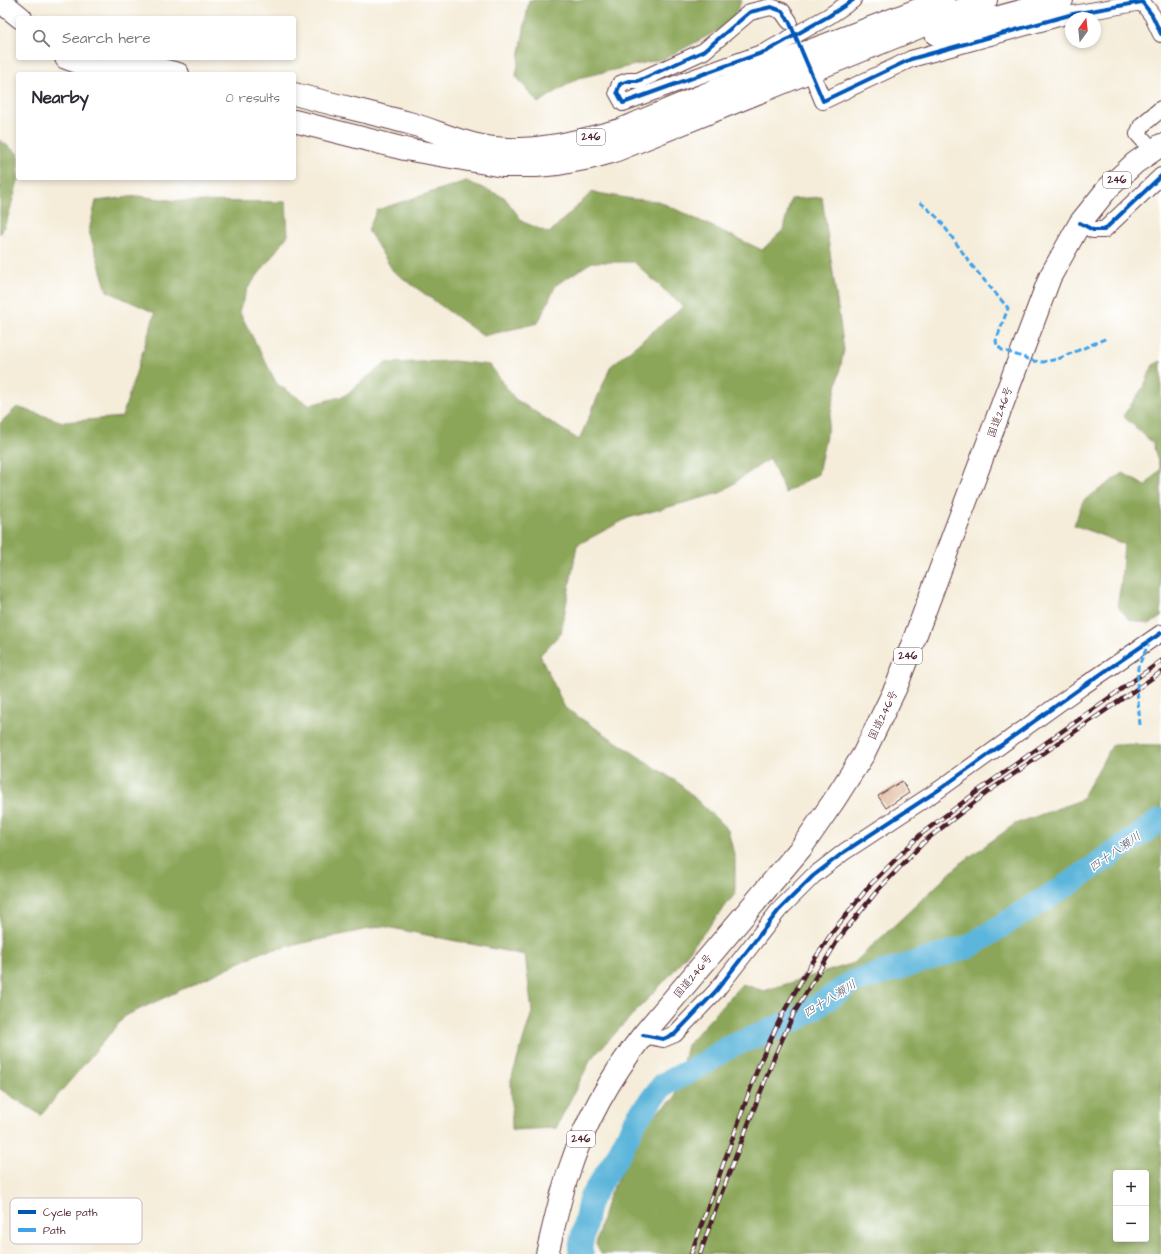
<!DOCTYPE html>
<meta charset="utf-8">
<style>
body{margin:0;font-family:"Architects Daughter","Klee One",sans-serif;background:#f7f7f7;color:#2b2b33}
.controls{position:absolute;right:12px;bottom:12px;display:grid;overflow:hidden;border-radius:4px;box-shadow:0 2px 6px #0003}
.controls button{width:36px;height:36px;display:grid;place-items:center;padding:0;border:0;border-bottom:1px solid #e1e1e2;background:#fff;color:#2b2b33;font:20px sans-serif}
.compass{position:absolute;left:1065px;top:12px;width:36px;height:36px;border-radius:50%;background:#fff;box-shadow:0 2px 6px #0003;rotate:15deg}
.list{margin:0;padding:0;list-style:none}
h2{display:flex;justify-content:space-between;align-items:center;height:52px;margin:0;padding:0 16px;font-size:17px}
h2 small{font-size:13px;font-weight:400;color:#7c7c81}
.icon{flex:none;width:22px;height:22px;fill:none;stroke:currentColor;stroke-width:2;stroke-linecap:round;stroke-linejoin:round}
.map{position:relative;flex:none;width:1161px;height:1254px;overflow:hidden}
.search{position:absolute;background:#fff;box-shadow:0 2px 6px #0003;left:16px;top:16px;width:280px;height:44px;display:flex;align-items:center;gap:10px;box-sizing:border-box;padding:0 14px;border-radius:4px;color:#7c7c81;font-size:15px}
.panel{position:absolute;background:#fff;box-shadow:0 2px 6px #0003;left:16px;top:72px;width:280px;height:108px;border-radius:4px}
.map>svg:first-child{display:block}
.forest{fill:#8ba659;stroke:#6a6242;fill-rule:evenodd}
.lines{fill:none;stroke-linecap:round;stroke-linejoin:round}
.river{stroke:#5cb5da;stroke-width:24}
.building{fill:#d9aa87}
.minor-casing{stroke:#643e45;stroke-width:18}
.highway-casing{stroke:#643e45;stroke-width:24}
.minor{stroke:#fff;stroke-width:16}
.highway{stroke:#fff;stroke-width:22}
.rail-casing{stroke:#4a1f2b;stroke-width:4.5}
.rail{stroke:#fff;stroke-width:3;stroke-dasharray:9;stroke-linecap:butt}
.quiet{stroke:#40a2eb;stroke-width:3;stroke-dasharray:6 3;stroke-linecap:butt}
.cycleway-casing{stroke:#fff;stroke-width:6}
.cycleway{stroke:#0057b8;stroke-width:4}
.labels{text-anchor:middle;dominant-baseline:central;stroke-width:3;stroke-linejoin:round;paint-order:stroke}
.shield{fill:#fff;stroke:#80626b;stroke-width:1}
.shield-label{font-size:10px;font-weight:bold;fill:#4a1f2b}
.street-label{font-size:11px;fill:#4a1f2b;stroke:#fff}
.water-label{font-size:12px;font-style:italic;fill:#515b71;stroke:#fff}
.key{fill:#fff;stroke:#c9bcbf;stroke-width:1}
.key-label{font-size:11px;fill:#4a1f2b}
</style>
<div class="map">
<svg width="1161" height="1254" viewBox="0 0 1161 1254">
<rect width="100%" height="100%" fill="#fff"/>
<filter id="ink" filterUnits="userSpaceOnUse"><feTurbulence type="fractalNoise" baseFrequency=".025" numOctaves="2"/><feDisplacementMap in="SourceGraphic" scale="8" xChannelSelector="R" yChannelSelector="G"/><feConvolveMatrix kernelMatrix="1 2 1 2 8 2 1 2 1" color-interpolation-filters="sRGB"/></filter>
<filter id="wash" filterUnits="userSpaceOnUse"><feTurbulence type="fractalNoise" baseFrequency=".012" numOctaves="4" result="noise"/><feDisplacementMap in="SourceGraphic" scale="16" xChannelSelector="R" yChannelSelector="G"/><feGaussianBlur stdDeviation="0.9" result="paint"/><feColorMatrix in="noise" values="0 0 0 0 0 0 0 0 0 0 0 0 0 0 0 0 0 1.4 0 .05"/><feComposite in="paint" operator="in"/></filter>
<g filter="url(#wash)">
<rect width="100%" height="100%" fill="#f5edda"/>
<g class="forest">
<polygon points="529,0 742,0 730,24 666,58 578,78 538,103 516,76"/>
<polygon points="0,140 18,154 18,178 19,178 7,220 0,234"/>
<polygon points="466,181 504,197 523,222 549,233 592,192 632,199 658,201 762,250 783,230 791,199 822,197 844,350 818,474 785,493 770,458 720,493 628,518 577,545 561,633 540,655 565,708 680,784 728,830 735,859 735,894 670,975 591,1059 556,1128 512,1130 511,1080 532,1012 525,955 382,926 262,952 125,1016 41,1115 0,1089 0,423 17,407 63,422 122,417 155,313 107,291 89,231 96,201 138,196 177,201 286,202 288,235 248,288 239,311 277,384 309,405 344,396 385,363 454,361 490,365 515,399 579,440 611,366 683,307 634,262 592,262 556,285 538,323 483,336 393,271 368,230 377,210"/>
<polygon points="1161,361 1161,617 1149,624 1129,619 1117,606 1121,584 1124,544 1074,525 1083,501 1123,473 1145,486 1160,469 1153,443 1123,416 1144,386 1153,365"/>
<path d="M1113 744 1161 745V1254H601L596 1243 607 1200 649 1119 675 1098 687 1045 742 984 764 991 854 963 960 864 1015 824 1081 800ZM1116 1173H1146V1239H1116Z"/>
</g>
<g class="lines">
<polyline class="river" points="582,1254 580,1249 590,1199 617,1157 637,1118 663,1085 705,1063 727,1048 797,1019 853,982 968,947 1072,882 1161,820"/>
</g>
<g id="blocks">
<polygon class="building" points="902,781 909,793 886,808 878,796"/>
</g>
</g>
<g filter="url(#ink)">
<use href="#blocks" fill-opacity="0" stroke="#643e45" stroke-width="1"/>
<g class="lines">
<defs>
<g id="minor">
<polyline points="789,21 782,11 771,7 750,12 704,51 638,81 628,81 620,84 617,92 623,103 767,51 829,16 853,0"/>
<polyline points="816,84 823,101 911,59 1073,14 1142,2 1152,15 1161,34"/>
<polyline points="1146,143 1138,134 1142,125 1161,109"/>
<polyline points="1080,223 1093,230 1104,230 1161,176"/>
<polyline points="643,1035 663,1039 675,1034 716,991 779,910 813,876 844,852 940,789 1082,687 1161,633"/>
</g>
<g id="highway">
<polyline points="0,1 21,18"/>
<polyline points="936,34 1062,0"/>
<polyline points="66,58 102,71 114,74"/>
<polyline points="113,58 178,74"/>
<path d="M294 94C332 104 371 113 409 123 437 131 465 145 494 148 537 153 579 141 620 130L807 52 944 0"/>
<polyline points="294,121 405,149 503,166 536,166 558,164 590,158 612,152 986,0"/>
<path d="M547 1254C554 1226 560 1196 570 1168 586 1120 611 1076 643 1035L801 848 833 802 863 755 897 685 1050 277 1080 223 1108 188 1135 163 1161 145"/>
</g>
</defs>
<use href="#minor" class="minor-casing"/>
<use href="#highway" class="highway-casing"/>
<use href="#minor" class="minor"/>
<use href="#highway" class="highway"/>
<defs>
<g id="rail">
<polyline points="691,1254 760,1062 782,1015 805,974 833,931 871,884 921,834 982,788 1161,661"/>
<polyline points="700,1254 720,1197 773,1060 794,1013 839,938 877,891 926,840 989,791 1161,672"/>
</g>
</defs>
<use href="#rail" class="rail-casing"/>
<use href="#rail" class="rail"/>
<g class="quiet">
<polyline points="920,202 939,219 973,267 1008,308 996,341 997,345 1002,350 1034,361 1043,362 1058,359 1107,338"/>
<polyline points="1140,725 1137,689 1138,667 1149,643"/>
</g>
<defs>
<g id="cycleway">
<polyline points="853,0 829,16 767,51 623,103 617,92 620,84 628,81 638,81 704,51 750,12 771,7 782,11 789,21 823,101 911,59 1073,14 1142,2 1152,15 1161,34"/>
<polyline points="1080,223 1093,230 1104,230 1161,176"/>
<polyline points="643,1035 663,1039 675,1034 716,991 779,910 813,876 844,852 940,789 1082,687 1161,633"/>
</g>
</defs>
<use href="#cycleway" class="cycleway-casing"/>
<use href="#cycleway" class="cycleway"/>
</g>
</g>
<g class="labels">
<g class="shield">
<rect x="577" y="129" width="28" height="16" rx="3"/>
<rect x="1103" y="172" width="28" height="16" rx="3"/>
<rect x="894" y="648" width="28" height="16" rx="3"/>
<rect x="567" y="1131" width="28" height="16" rx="3"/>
</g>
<g class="shield-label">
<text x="591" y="137">246</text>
<text x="1117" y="180">246</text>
<text x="908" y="656">246</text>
<text x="581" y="1139">246</text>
</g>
<g class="street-label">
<text transform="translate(1000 412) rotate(-70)">国道246号</text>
<text transform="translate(883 715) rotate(-64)">国道246号</text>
<text transform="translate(693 976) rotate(-50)">国道246号</text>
</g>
<g class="water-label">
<text transform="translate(1115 852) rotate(-35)">四十八瀬川</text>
<text transform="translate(830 999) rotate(-32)">四十八瀬川</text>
</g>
</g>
<rect x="10" y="1198" width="132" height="46" rx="6" class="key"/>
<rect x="18" y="1210" width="18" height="4" fill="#0057b8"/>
<rect x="18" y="1228" width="18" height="4" fill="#40a2eb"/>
<g class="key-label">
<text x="43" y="1216">Cycle path</text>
<text x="43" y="1234">Path</text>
</g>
</svg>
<div class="controls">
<button>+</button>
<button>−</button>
</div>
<svg class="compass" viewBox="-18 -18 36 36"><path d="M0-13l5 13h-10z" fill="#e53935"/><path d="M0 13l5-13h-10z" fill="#7c7c81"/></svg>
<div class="search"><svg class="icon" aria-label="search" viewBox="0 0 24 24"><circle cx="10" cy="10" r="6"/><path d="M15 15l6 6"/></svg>Search here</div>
<section class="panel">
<h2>Nearby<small>0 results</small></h2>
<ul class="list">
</ul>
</section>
</div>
